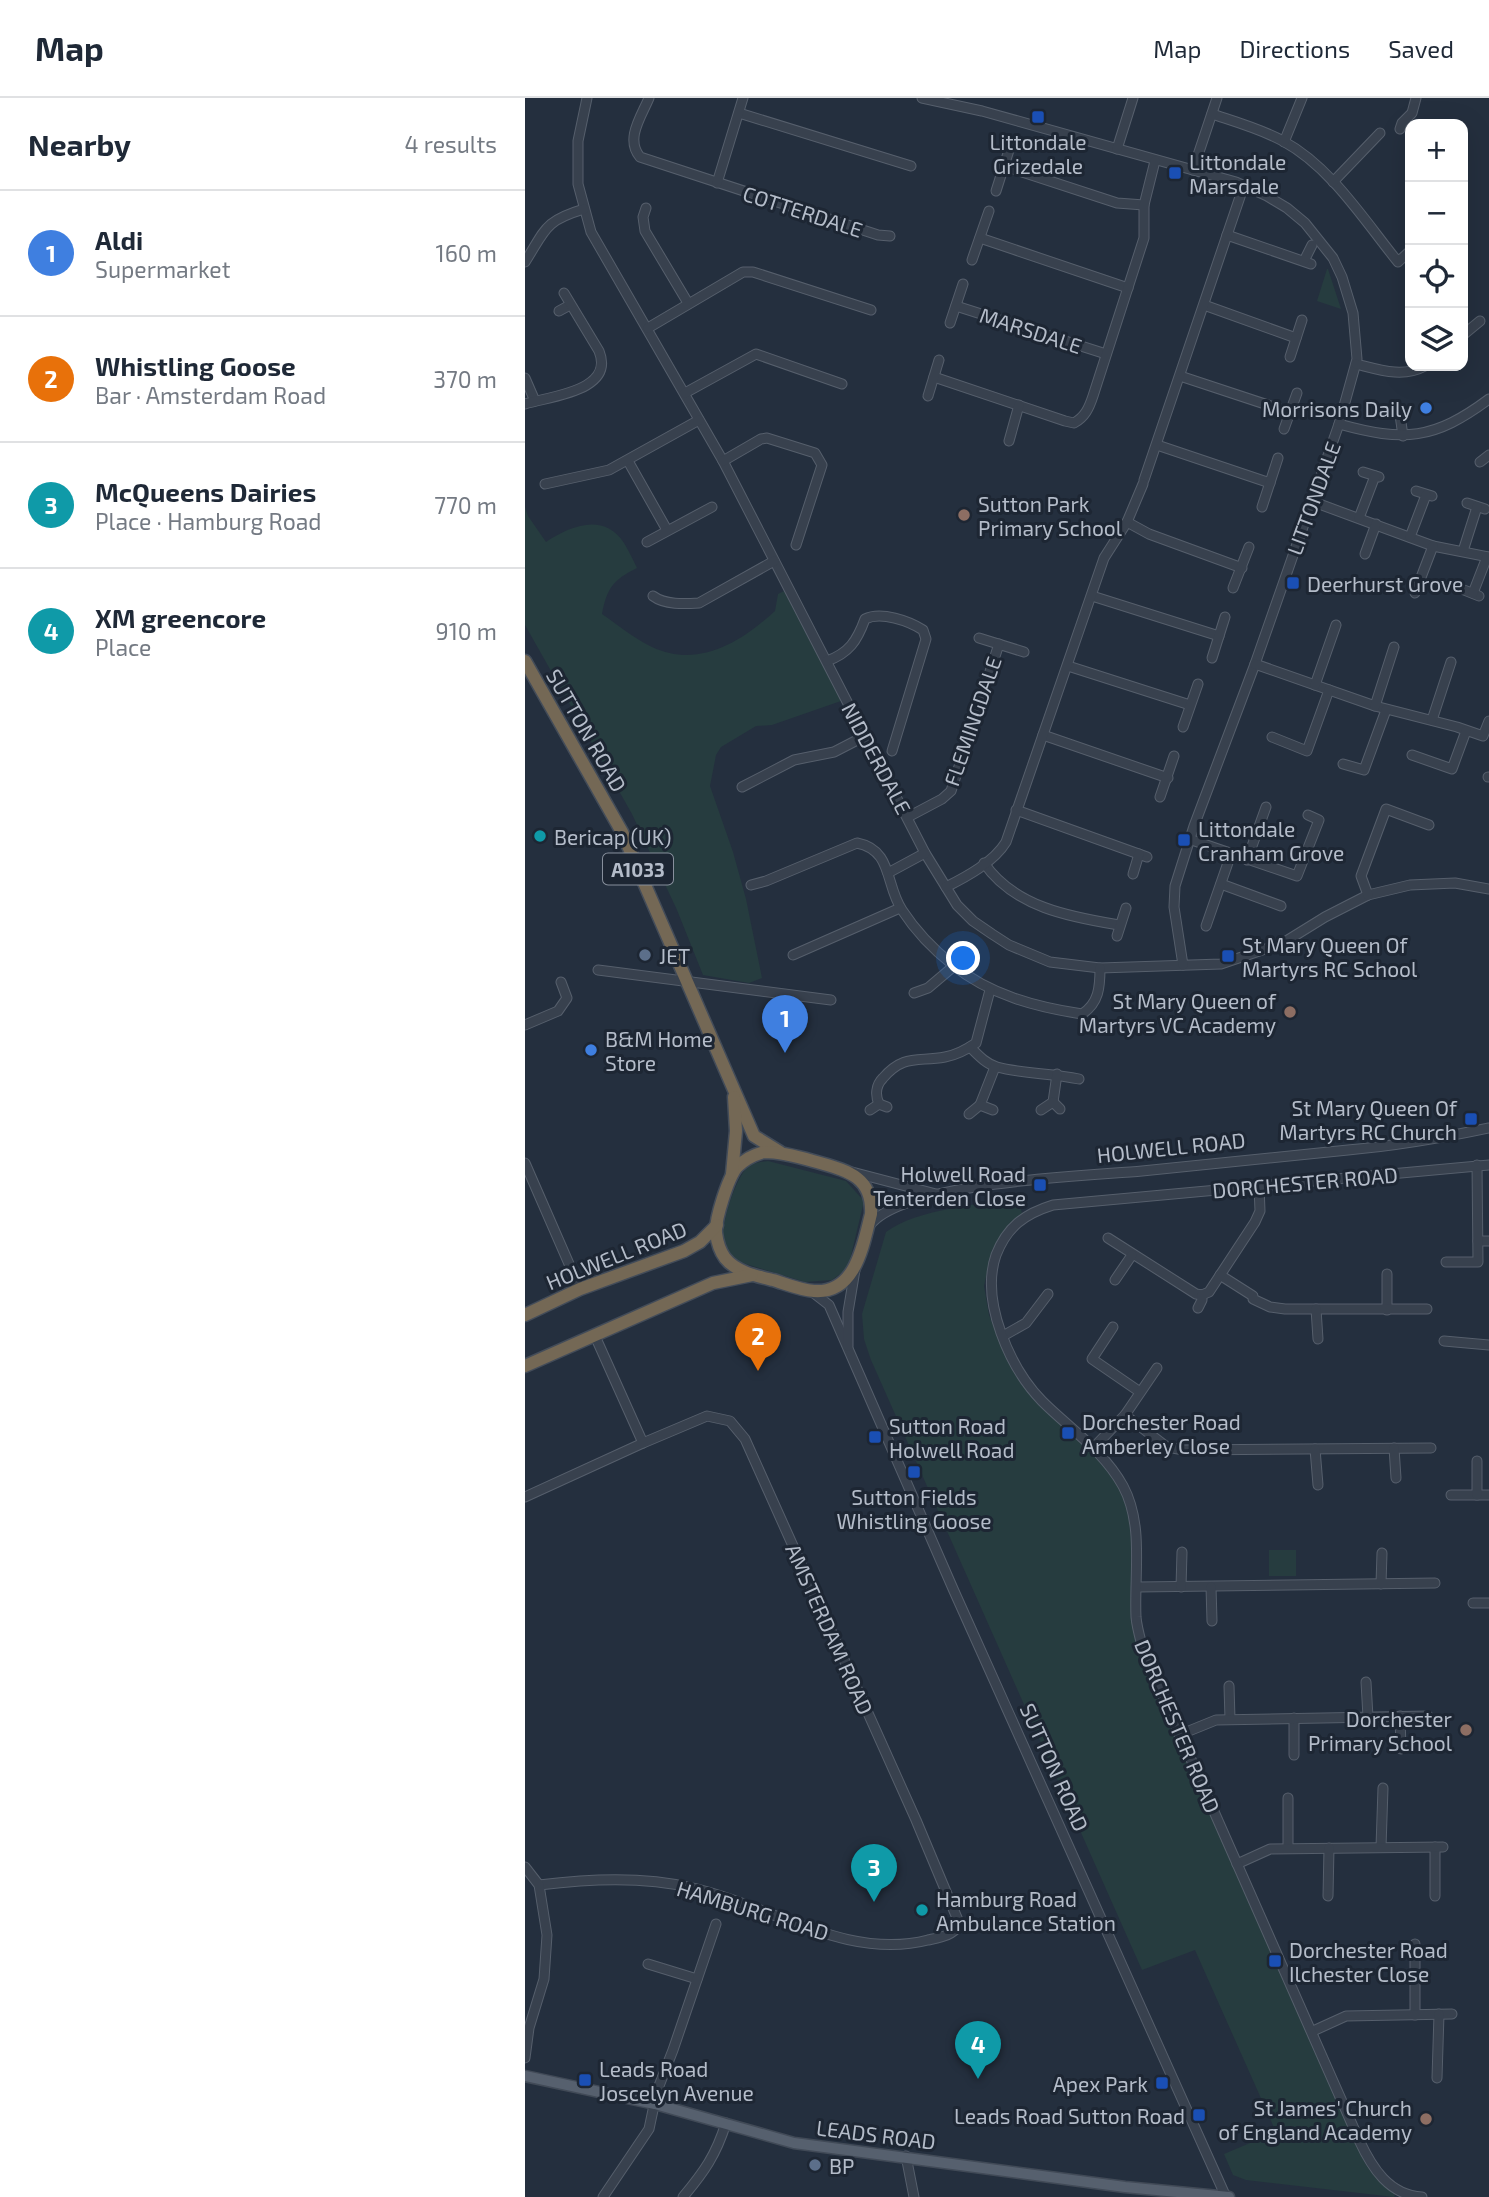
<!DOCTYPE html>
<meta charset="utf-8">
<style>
body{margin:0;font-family:"Exo 2",sans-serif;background:#f6f6f7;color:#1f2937}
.controls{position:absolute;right:21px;top:21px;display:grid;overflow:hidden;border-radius:14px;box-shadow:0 7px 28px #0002}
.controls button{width:63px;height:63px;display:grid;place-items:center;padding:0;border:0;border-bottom:2px solid #e0e1e3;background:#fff;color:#1f2937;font:35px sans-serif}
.you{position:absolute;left:439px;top:861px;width:24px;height:24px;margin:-18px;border:5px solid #fff;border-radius:50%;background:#1a73e8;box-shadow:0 0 0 10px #1a73e833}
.badge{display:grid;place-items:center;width:46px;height:46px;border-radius:50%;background:#2563eb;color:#fff;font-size:23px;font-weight:700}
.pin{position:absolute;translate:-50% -58px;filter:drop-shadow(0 2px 4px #0008)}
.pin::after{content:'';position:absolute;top:37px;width:24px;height:21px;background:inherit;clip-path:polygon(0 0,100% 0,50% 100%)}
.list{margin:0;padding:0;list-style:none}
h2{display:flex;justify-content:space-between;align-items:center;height:91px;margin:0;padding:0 28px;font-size:30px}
h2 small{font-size:23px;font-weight:400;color:#747a83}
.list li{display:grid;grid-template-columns:46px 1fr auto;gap:21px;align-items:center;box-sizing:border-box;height:126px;padding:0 28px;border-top:2px solid #e0e1e3}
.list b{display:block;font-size:26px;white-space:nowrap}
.list p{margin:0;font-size:23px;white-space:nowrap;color:#747a83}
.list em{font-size:23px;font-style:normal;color:#747a83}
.icon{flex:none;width:38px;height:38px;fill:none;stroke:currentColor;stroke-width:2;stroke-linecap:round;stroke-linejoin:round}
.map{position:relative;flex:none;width:964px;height:2099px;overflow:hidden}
header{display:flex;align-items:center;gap:42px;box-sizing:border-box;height:98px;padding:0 35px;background:#fff;border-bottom:2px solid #e0e1e3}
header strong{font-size:33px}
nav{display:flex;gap:38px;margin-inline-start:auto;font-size:24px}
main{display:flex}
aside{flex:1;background:#fff}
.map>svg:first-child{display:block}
.green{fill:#263c3f}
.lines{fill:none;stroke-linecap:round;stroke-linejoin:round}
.minor-casing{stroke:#565f6c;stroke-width:11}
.major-casing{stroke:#414a57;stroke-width:13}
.highway-casing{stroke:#434c59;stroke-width:15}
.minor{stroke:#38414e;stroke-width:9}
.major{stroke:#56606e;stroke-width:10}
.highway{stroke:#746855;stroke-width:12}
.transit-dot{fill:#1a4fb4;stroke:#1d2633;stroke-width:2.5}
.shop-dot{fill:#3f7fe0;stroke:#1d2633;stroke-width:2.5}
.education-dot{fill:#8d6e63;stroke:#1d2633;stroke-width:2.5}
.culture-dot{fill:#0f9aa8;stroke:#1d2633;stroke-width:2.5}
.service-dot{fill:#5c6f8a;stroke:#1d2633;stroke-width:2.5}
.labels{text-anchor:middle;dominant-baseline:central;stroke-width:6;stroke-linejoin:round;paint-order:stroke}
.shield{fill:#1d2633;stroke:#878f9c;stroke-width:2}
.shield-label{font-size:19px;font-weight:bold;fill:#b4bcc9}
.poi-label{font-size:21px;fill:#b4bcc9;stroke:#1d2633;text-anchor:start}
.street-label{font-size:21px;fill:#b4bcc9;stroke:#1d2633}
</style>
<header>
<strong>Map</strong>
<nav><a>Map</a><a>Directions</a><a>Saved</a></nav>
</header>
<main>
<aside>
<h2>Nearby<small>4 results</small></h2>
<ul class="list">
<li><span class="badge" style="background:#3f7fe0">1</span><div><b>Aldi</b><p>Supermarket</p></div><em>160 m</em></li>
<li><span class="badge" style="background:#e8710a">2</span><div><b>Whistling Goose</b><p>Bar · Amsterdam Road</p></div><em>370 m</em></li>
<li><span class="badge" style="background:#0f9aa8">3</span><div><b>McQueens Dairies</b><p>Place · Hamburg Road</p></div><em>770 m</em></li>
<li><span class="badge" style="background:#0f9aa8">4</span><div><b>XM greencore</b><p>Place</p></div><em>910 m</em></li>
</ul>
</aside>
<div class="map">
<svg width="964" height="2099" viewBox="0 0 964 2099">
<rect width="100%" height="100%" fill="#242f3e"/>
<g class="green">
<polygon points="802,171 803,171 816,211 792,203"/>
<path d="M0 409 3 418 21 444C45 428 79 414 99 445 104 453 108 462 112 470 88 482 82 490 77 516 93 527 110 541 127 549 174 571 216 544 250 513L253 496 259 493 316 603 247 627 231 628 196 649 191 657 185 688 208 754 221 801 237 880 224 885 178 877 152 812 107 716 0 527Z"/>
<path d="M243 1063 321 1083 339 1103 325 1162 319 1173 307 1182 280 1184 211 1163C205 1157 200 1153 198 1145 195 1129 210 1081 222 1070 228 1065 235 1064 243 1063Z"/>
<path d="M493 1101 497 1115 467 1152 459 1188 464 1217 477 1248 510 1301 574 1363 588 1379 598 1397 607 1431 615 1555 841 2067 859 2088 870 2096 869 2099 721 2082 708 2077 699 2056 751 2034 670 1852 617 1872 346 1262 339 1241 337 1216 361 1134C392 1111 455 1106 493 1101Z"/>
<rect x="744" y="1452" width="27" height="26"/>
</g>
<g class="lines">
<defs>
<g id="minor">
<polyline points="62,0 53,43 53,86 66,134 198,363 400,755 432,807 448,823 467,836 484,847 525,864 575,870 696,866 758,845 800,819 843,797 885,787 930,785 964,791"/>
<path d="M124 0C116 19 100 41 115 59L353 137 365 138"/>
<polyline points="397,0 457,13 711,84 742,98 762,110 780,125 808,160 817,179 828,215 832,261 814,326 730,566 669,728 650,788 649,809 658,867"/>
<polyline points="214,15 386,68"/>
<path d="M687 16C711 24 736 31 758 43 806 69 839 122 873 164L885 153"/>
<polyline points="875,31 877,25 887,15 891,0"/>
<polyline points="759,44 777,0"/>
<polyline points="592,51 608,0"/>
<polyline points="479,68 592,105 619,107"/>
<polyline points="668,72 692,0"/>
<polyline points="808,84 855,35"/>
<polyline points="192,85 218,0"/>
<polyline points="471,93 485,49"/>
<polyline points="121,110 118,119 120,133 163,205"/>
<polyline points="702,137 786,166"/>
<polyline points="455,140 603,190"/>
<polyline points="447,162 464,113"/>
<polyline points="779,163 787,147"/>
<path d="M0 164C21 131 19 123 59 111"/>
<polyline points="679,207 771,240"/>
<polyline points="431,208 581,256"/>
<polyline points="34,213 45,207"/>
<polyline points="425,225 438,186"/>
<polyline points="123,230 218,174 228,174 346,212"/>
<polyline points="938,237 955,223"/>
<polyline points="765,259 777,222"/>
<path d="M831 266C855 272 878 280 900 268"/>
<polyline points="655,278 764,314"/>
<path d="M409 279 540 323 549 325C560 319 564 310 568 298L619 140V107L630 63"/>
<polyline points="0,280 10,303"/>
<polyline points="160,295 231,256 317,286"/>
<polyline points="403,298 414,262"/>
<path d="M0 306C26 298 90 293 74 253L39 195"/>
<polyline points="874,310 878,338"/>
<path d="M814 326C879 344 909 342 964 301"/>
<polyline points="759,331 772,295"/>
<polyline points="484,343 494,307"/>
<polyline points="632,347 745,385"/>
<polyline points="103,363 142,432"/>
<polyline points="198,363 236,341 242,340 290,355 297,367 271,447"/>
<polyline points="955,364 964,357"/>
<polyline points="838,374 854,379"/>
<polyline points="619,382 719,87"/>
<polyline points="20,386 84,372 174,322"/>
<polyline points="891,393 907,398"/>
<polyline points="786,403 908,448 964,459"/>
<polyline points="942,405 960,411"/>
<polyline points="737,409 753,360"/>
<polyline points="834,420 850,378"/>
<polyline points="602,424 624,436 717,470"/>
<polyline points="885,439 901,397"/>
<polyline points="122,444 187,409"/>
<polyline points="938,453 952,409"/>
<polyline points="840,456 851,426"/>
<polyline points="708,490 724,449"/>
<polyline points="939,492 954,498"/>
<polyline points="890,495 908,448"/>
<polyline points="948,495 962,459"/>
<path d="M128 498C140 507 159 506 174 505L249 463"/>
<polyline points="567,498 694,538"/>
<polyline points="454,540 499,554"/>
<polyline points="687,560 700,519"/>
<path d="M302 563C324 555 332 543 340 521 356 513 384 523 398 532L401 541 367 653"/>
<polyline points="730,566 850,608 932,629 958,638 964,623"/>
<polyline points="543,568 665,607"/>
<polyline points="790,587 811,527"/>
<polyline points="850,608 869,549"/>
<polyline points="907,622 926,564"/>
<polyline points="658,629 673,586"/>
<polyline points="518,637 643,680"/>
<polyline points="747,639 782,653 804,592"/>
<polyline points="887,657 927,671 941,633"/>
<polyline points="818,666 839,672 861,612"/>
<polyline points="963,679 964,679"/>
<polyline points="217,689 269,662 309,654 340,638"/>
<polyline points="635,699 649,658"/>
<polyline points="491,712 622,759"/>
<polyline points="383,719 417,701 426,693 474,546"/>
<polyline points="664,741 772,778 794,722 783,717"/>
<polyline points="722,762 741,709"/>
<path d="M459 765C489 809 545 819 594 827"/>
<polyline points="363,775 400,755"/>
<polyline points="608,776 614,756"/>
<polyline points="696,786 756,808"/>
<path d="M226 787 241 783 332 745C368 752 360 787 377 812 390 832 409 852 428 867 465 897 511 909 557 916 574 905 575 889 575 870"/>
<path d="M421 789C441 779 469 764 481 744L579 460 602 424 618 386"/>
<polyline points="843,797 836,778 861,711 904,727"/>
<polyline points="681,828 706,756"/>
<polyline points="592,838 601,810"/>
<polyline points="268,857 375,810"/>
<polyline points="73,872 306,902"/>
<polyline points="389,895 403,890 429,868"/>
<polyline points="0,927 33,913 42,900 36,884"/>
<path d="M445 949C453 957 461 966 472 969 498 976 527 975 554 981"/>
<polyline points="528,1004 532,976"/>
<path d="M354 1006C350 997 351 987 358 980 379 956 392 964 420 959 431 957 441 952 451 945L465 892"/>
<polyline points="455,1007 470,969"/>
<polyline points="345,1012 354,1006 362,1009"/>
<polyline points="516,1012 528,1004 535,1011"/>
<polyline points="444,1016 455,1007 468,1012"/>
<polyline points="0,1065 55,1191"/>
<polyline points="327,1074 411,1096"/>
<path d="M345 1127C378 1084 561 1078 617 1073 685 1066 754 1059 823 1052 870 1048 917 1040 964 1030"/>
<polyline points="583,1140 671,1196 677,1197"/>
<polyline points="953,1143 964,1143"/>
<polyline points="921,1164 953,1164 952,1067"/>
<polyline points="862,1176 862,1212"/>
<polyline points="695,1177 728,1198 728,1201 745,1209 760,1211 902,1211"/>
<polyline points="590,1182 607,1157"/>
<polyline points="286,1193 304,1207 429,1493 701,2099"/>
<polyline points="673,1210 677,1202 677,1197 684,1194 730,1124 735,1113 734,1088"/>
<polyline points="791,1211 793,1241"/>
<polyline points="588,1229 567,1261 615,1294"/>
<polyline points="70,1238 118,1345"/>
<polyline points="478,1238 501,1225 523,1196"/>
<polyline points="919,1243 964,1247"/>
<polyline points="323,1248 323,1214 330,1172"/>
<polyline points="600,1317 642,1349 659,1352 906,1350"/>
<polyline points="569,1349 600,1317 632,1270"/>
<polyline points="869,1350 871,1380"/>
<polyline points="790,1351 793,1387"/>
<polyline points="926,1397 964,1397"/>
<polyline points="952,1397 952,1363"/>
<path d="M0 1399 118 1345 182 1318 205 1323 220 1341 391 1722 435 1827C426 1838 417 1839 403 1842 322 1863 245 1807 168 1790 117 1778 64 1781 14 1787"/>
<polyline points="856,1486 857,1455"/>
<polyline points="613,1489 910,1485"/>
<polyline points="656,1489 657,1454"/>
<polyline points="686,1489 687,1523"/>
<polyline points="948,1505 964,1505"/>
<polyline points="841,1584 843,1619"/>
<polyline points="704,1588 705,1621"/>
<polyline points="875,1618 876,1651"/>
<polyline points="769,1620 769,1657"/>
<polyline points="654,1637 691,1622 903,1618"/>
<polyline points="856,1749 858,1690"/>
<polyline points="910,1749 910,1798"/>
<polyline points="763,1750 763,1700"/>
<polyline points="712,1766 745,1751 918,1749"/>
<polyline points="0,1769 14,1787 22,1837 19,1881 4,1930 0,1960"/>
<polyline points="803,1798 804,1750"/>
<polyline points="123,1866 172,1881"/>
<polyline points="890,1917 890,1846"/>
<polyline points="788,1933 821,1918 927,1916"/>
<polyline points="912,1980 914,1916"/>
<polyline points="381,2058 389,2099"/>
<polyline points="78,2099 124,2031 132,1993 148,1952 191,1826"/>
<path d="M158 2099C179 2074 191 2057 201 2025"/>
<path d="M897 2099C864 2097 847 2070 834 2042L619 1555C616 1543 612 1531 611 1519 609 1476 619 1427 598 1388 578 1352 545 1331 517 1303 485 1270 455 1203 471 1157 482 1129 499 1116 528 1107L964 1067"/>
</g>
<polyline id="major" points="0,1978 130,2006 269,2045 600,2089 704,2099"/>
<g id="highway">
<polyline points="0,563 97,734 229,1038 255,1054"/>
<path d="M239 1054C256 1054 271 1058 288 1063 318 1072 348 1076 346 1116 338 1147 331 1196 289 1193 275 1192 261 1186 248 1182 231 1178 211 1174 200 1160 195 1153 192 1143 191 1135 190 1121 203 1080 212 1069 220 1061 228 1057 239 1054Z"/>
<polyline points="207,1076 211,1033 209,999"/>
<polyline points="0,1217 55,1191 159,1153 175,1144 192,1127"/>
<polyline points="0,1268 188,1185 227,1177"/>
</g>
</defs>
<use href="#minor" class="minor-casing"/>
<use href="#major" class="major-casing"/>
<use href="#highway" class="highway-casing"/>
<use href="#minor" class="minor"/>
<use href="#major" class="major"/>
<use href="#highway" class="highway"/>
</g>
<g class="transit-dot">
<rect x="506" y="12" width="14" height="14" rx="3.5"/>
<rect x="643" y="68" width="14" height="14" rx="3.5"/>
<rect x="761" y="478" width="14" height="14" rx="3.5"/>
<rect x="652" y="735" width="14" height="14" rx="3.5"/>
<rect x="696" y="851" width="14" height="14" rx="3.5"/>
<rect x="939" y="1014" width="14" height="14" rx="3.5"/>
<rect x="508" y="1080" width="14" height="14" rx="3.5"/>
<rect x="536" y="1328" width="14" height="14" rx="3.5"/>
<rect x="343" y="1332" width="14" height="14" rx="3.5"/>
<rect x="382" y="1367" width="14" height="14" rx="3.5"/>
<rect x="743" y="1856" width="14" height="14" rx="3.5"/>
<rect x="53" y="1975" width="14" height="14" rx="3.5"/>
<rect x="630" y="1978" width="14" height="14" rx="3.5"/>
<rect x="667" y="2010" width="14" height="14" rx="3.5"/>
</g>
<g class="shop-dot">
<circle cx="901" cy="310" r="7"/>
<circle cx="66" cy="952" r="7"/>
</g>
<g class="education-dot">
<circle cx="439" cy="417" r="7"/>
<circle cx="765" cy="914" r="7"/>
<circle cx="941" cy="1632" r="7"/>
<circle cx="901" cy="2021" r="7"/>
</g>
<g class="culture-dot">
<circle cx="15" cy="738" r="7"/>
<circle cx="397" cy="1812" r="7"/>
</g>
<g class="service-dot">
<circle cx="120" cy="857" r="7"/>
<circle cx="290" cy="2067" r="7"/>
</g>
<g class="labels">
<rect class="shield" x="78" y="755.5" width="70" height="31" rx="5"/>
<g class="shield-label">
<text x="113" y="771">A1033</text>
</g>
<g class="poi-label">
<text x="513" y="43" text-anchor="middle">Littondale<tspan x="513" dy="24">Grizedale</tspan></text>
<text x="664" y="63">Littondale<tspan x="664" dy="24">Marsdale</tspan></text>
<text x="887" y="310" text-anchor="end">Morrisons Daily</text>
<text x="453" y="405">Sutton Park<tspan x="453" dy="24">Primary School</tspan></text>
<text x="782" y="485">Deerhurst Grove</text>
<text x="673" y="730">Littondale<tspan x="673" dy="24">Cranham Grove</tspan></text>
<text x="29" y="738">Bericap (UK)</text>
<text x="717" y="846">St Mary Queen Of<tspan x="717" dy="24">Martyrs RC School</tspan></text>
<text x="134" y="857">JET</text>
<text x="751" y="902" text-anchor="end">St Mary Queen of<tspan x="751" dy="24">Martyrs VC Academy</tspan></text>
<text x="80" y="940">B&amp;M Home<tspan x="80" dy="24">Store</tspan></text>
<text x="932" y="1009" text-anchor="end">St Mary Queen Of<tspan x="932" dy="24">Martyrs RC Church</tspan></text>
<text x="501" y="1075" text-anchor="end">Holwell Road<tspan x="501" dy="24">Tenterden Close</tspan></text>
<text x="557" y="1323">Dorchester Road<tspan x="557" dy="24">Amberley Close</tspan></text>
<text x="364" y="1327">Sutton Road<tspan x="364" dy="24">Holwell Road</tspan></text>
<text x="389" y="1398" text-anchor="middle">Sutton Fields<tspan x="389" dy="24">Whistling Goose</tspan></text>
<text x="927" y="1620" text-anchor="end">Dorchester<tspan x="927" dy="24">Primary School</tspan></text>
<text x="411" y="1800">Hamburg Road<tspan x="411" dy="24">Ambulance Station</tspan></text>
<text x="764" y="1851">Dorchester Road<tspan x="764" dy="24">Ilchester Close</tspan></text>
<text x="74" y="1970">Leads Road<tspan x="74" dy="24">Joscelyn Avenue</tspan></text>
<text x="623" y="1985" text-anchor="end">Apex Park</text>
<text x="887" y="2009" text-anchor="end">St James' Church<tspan x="887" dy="24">of England Academy</tspan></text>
<text x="660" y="2017" text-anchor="end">Leads Road Sutton Road</text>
<text x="304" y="2067">BP</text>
</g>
<g class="street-label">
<text transform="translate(278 113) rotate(18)">COTTERDALE</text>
<text transform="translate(506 232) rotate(18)">MARSDALE</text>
<text transform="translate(788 400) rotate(-70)">LITTONDALE</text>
<text transform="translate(447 623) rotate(-71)">FLEMINGDALE</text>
<text transform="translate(62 632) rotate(60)">SUTTON ROAD</text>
<text transform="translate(352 660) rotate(62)">NIDDERDALE</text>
<text transform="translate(646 1049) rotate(-6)">HOLWELL ROAD</text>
<text transform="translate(780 1084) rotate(-5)">DORCHESTER ROAD</text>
<text transform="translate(91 1157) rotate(-22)">HOLWELL ROAD</text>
<text transform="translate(305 1531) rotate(66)">AMSTERDAM ROAD</text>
<text transform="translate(653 1628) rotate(67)">DORCHESTER ROAD</text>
<text transform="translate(530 1669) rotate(66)">SUTTON ROAD</text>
<text transform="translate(228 1812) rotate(17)">HAMBURG ROAD</text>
<text transform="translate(351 2036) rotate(7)">LEADS ROAD</text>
</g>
</g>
</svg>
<div class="controls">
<button>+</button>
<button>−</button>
<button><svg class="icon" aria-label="locate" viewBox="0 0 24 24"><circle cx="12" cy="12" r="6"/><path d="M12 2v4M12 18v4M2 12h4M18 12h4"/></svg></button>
<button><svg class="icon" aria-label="layers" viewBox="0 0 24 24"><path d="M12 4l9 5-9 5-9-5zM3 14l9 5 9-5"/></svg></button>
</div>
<div class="you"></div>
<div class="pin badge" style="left:260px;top:955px;background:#3f7fe0">1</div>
<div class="pin badge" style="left:233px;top:1273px;background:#e8710a">2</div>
<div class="pin badge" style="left:349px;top:1804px;background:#0f9aa8">3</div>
<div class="pin badge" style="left:453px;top:1981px;background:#0f9aa8">4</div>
</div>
</main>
